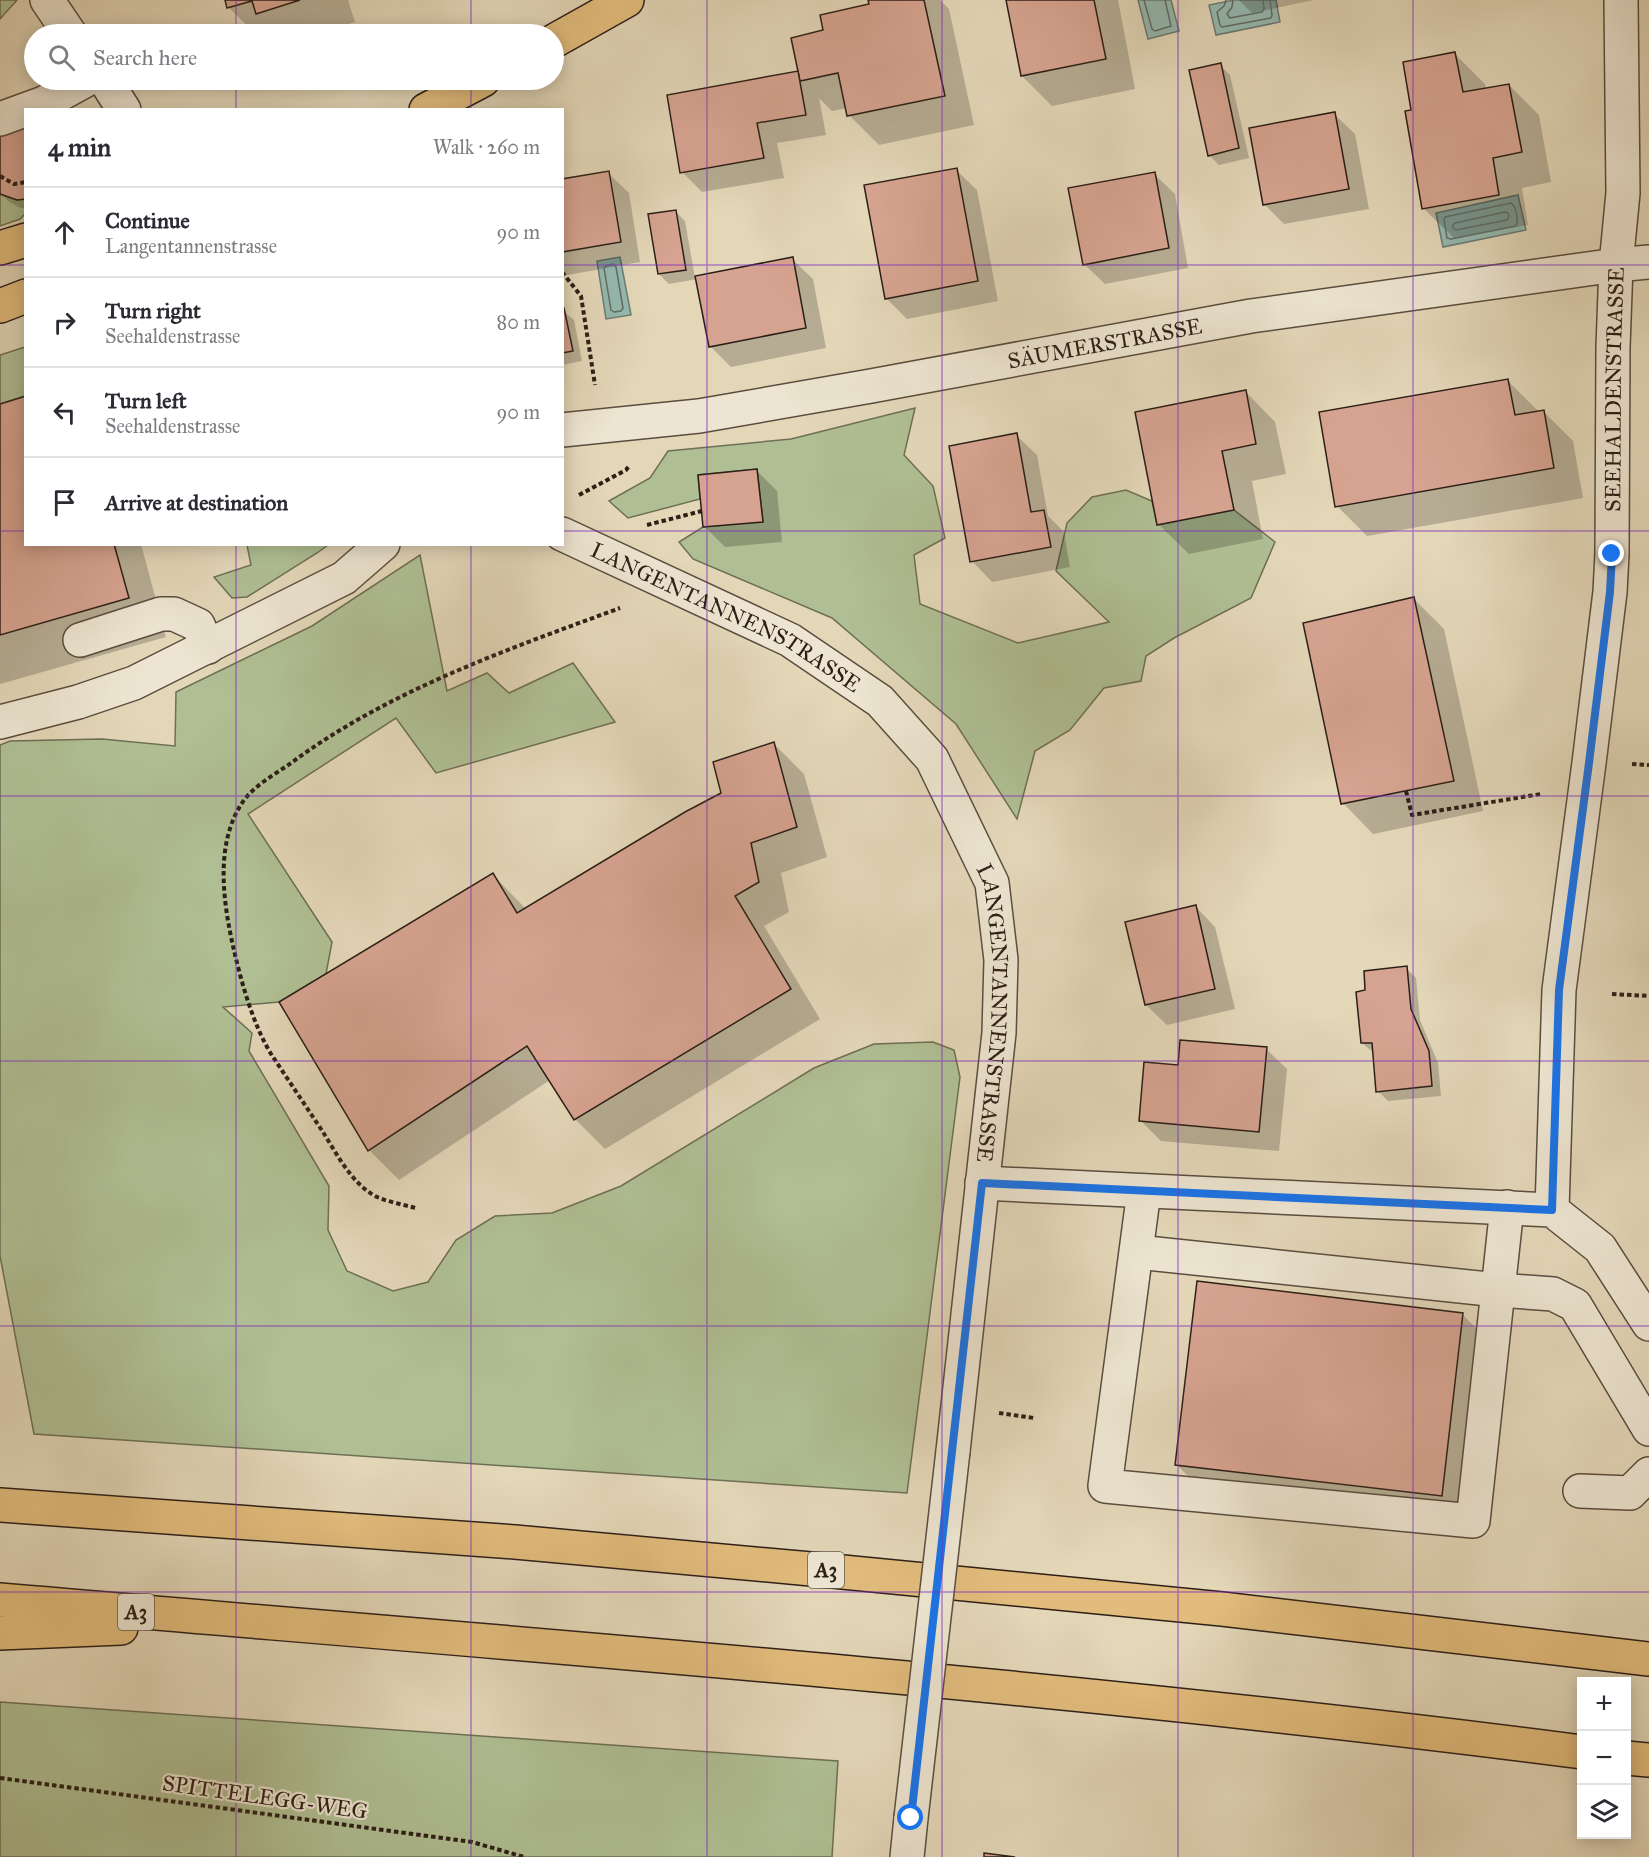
<!DOCTYPE html>
<meta charset="utf-8">
<style>
body{margin:0;font-family:"IM FELL Great Primer",serif;background:#f7f7f7;color:#2b2b33}
.controls{position:absolute;right:18px;bottom:18px;display:grid;overflow:hidden;border-radius:0px;box-shadow:0 3px 15px #0003}
.controls button{width:54px;height:54px;display:grid;place-items:center;padding:0;border:0;border-bottom:2px solid #e1e1e2;background:#fff;color:#2b2b33;font:30px sans-serif}
.stop{position:absolute;width:18px;height:18px;margin:-14px;border:4px solid #1a73e8;border-radius:50%;background:#fff}
.stop.end{background:#1a73e8;border-color:#fff;box-shadow:0 2px 6px #0008}
.list{margin:0;padding:0;list-style:none}
h2{display:flex;justify-content:space-between;align-items:center;height:78px;margin:0;padding:0 24px;font-size:26px}
h2 small{font-size:20px;font-weight:400;color:#7c7c81}
.list li{display:grid;grid-template-columns:39px 1fr auto;gap:18px;align-items:center;box-sizing:border-box;height:90px;padding:0 24px;border-top:2px solid #e1e1e2}
.list b{display:block;font-size:22px;white-space:nowrap}
.list p{margin:0;font-size:20px;white-space:nowrap;color:#7c7c81}
.list em{font-size:20px;font-style:normal;color:#7c7c81}
.icon{flex:none;width:33px;height:33px;fill:none;stroke:currentColor;stroke-width:2;stroke-linecap:round;stroke-linejoin:round}
.map{position:relative;flex:none;width:1649px;height:1857px;overflow:hidden}
.search{position:absolute;background:#fff;box-shadow:0 3px 15px #0003;left:24px;top:24px;width:540px;height:66px;display:flex;align-items:center;gap:15px;box-sizing:border-box;padding:0 21px;border-radius:33px;color:#7c7c81;font-size:22px}
.panel{position:absolute;background:#fff;box-shadow:0 3px 15px #0003;left:24px;top:108px;width:540px;height:438px;border-radius:0px}
.map>svg:first-child{display:block}
.green{fill:#afbf93;stroke:#6e6f55;stroke-width:1.5}
.water{fill:#95b9b0;stroke:#6b7b73;stroke-width:1.5}
.shadow{fill:#0003}
.lines{fill:none;stroke-linecap:round;stroke-linejoin:round}
.shore{stroke:#606c64;stroke-width:1.5}
.building{fill:#d6a390;stroke:#2c1f17;stroke-width:1.5}
.minor-casing{stroke:#5a4d3f;stroke-width:36}
.major-casing{stroke:#2c1f17;stroke-width:36}
.highway-casing{stroke:#2c1f17;stroke-width:36}
.path{stroke:#2c1f17;stroke-width:4;stroke-dasharray:4.5 3;stroke-linecap:butt}
.minor{stroke:#ede5d1;stroke-width:33}
.major{stroke:#e2bc7c;stroke-width:33}
.highway{stroke:#e2bc7c;stroke-width:33}
.minor-bridge-casing{stroke:#5a4d3f;stroke-width:36;stroke-linecap:butt}
.minor-bridge{stroke:#ede5d1;stroke-width:33}
.route{stroke:#1a73e8;stroke-width:8}
.grid{fill:none;stroke:#7b2cbf;stroke-width:1.5;stroke-opacity:0.55}
.labels{text-anchor:middle;dominant-baseline:central;stroke-width:4.5;stroke-linejoin:round;paint-order:stroke}
.shield{fill:#ede5d1;stroke:#665a4f;stroke-width:1.5}
.shield-label{font-size:21px;font-weight:bold;fill:#2c1f17}
.street-label{font-size:22px;fill:#2c1f17;stroke:#ede5d1}
</style>
<div class="map">
<svg width="1649" height="1857" viewBox="0 0 1649 1857">
<rect width="100%" height="100%" fill="#e3d7b8"/>
<filter id="stains"><feTurbulence type="fractalNoise" baseFrequency=".00333" numOctaves="4"/><feColorMatrix values="0 0 0 0 .2 0 0 0 0 .09 0 0 0 0 .02 0 0 0 .5 -.17"/></filter>
<radialGradient id="worn" r=".72"><stop offset=".6" stop-color="#630" stop-opacity="0"/><stop offset="1" stop-color="#630" stop-opacity=".3"/></radialGradient>
<g class="green">
<polygon points="0,0 17,0 0,19"/>
<polygon points="0,194 17,200 25,199 25,214 20,219 0,226"/>
<polygon points="25,347 25,396 0,404 0,355"/>
<polygon points="915,408 904,455 933,486 945,538 914,555 920,604 1018,643 1109,622 1056,571 1067,523 1092,497 1126,490 1152,501 1157,524 1234,510 1275,542 1251,598 1174,638 1146,656 1141,681 1104,688 1070,730 1035,751 1017,819 956,724 832,618 693,559 679,542 703,527 763,521 757,469 698,475 700,499 628,518 609,501 650,478 668,451 791,439"/>
<polygon points="247,545 247,544 328,545 317,553 247,597 232,598 214,577 251,565"/>
<polygon points="420,555 447,691 487,673 509,693 573,663 615,722 436,773 396,718 248,814 332,942 326,974 279,1002 223,1007 252,1033 249,1051 329,1186 328,1230 347,1271 393,1291 428,1282 456,1240 495,1216 552,1213 621,1186 814,1068 874,1044 933,1042 954,1050 960,1077 907,1493 34,1434 0,1256 0,745 10,741 102,739 175,746 176,692 312,626"/>
<polygon points="0,1702 838,1761 832,1857 0,1857"/>
</g>
<g class="water">
<polygon points="1138,0 1171,0 1179,31 1148,39"/>
<polygon points="1234,0 1276,0 1280,22 1216,35 1209,5"/>
<polygon points="1518,195 1526,230 1443,247 1436,213"/>
<polygon points="620,257 631,315 606,319 597,261"/>
</g>
<g class="shadow">
<polygon points="226,0 348,0 355,22 315,34 279,34 276,32 269,34 256,34 229,8"/>
<polygon points="869,0 940,0 949,9 974,125 879,145 849,115 847,108 832,111 819,98 826,135 777,143 784,178 702,192 682,172 798,73 825,31 870,5"/>
<polygon points="1007,0 1118,0 1135,89 1052,106 1022,76"/>
<polygon points="1239,0 1314,0 1252,13"/>
<polygon points="1455,54 1485,84 1486,89 1509,85 1539,115 1551,182 1522,188 1528,225 1454,238 1423,208 1413,111"/>
<polygon points="1220,65 1230,75 1249,158 1219,165 1209,155"/>
<polygon points="1334,114 1355,134 1369,209 1284,224 1264,204"/>
<polygon points="26,127 26,209 18,207 8,201 0,193"/>
<polygon points="956,170 977,190 998,301 907,319 886,298"/>
<polygon points="608,173 629,193 640,262 562,276 562,181"/>
<polygon points="1154,174 1175,194 1188,268 1105,284 1084,264"/>
<polygon points="675,211 685,221 695,278 792,259 813,279 826,348 731,367 710,346 697,279 669,284 659,274"/>
<polygon points="562,310 574,320 582,361 562,365"/>
<polygon points="1508,381 1539,412 1543,411 1573,441 1583,498 1367,536 1337,506"/>
<polygon points="1245,391 1275,422 1286,474 1252,481 1263,539 1189,554 1158,524"/>
<polygon points="0,405 26,544 141,544 166,637 0,684"/>
<polygon points="1016,435 1037,455 1048,516 1064,532 1070,567 992,582 972,561"/>
<polygon points="757,471 777,491 782,542 725,547 705,527"/>
<polygon points="1414,599 1444,629 1483,811 1373,834 1343,803"/>
<polygon points="774,744 804,774 827,857 781,873 789,912 764,926 820,1019 605,1149 575,1119 550,1080 399,1180 369,1150 493,875 526,909 723,794"/>
<polygon points="1195,906 1215,927 1235,1009 1167,1025 1146,1005"/>
<polygon points="1406,968 1416,978 1420,1020 1438,1063 1441,1096 1388,1101 1378,1091 1374,1053 1362,1043 1367,992"/>
<polygon points="1266,1049 1287,1069 1279,1151 1161,1141 1140,1120 1180,1067"/>
<polygon points="1463,1315 1501,1353 1480,1534 1215,1503 1176,1464"/>
</g>
<g class="lines">
<g class="shore">
<polyline points="1144,0 1152,29 1155,31 1171,26 1165,0"/>
<polyline points="1226,0 1224,6 1217,12 1220,25 1222,27 1271,18 1272,15 1270,0"/>
<polyline points="1233,0 1232,7 1227,14 1230,18 1262,12 1264,9 1263,0"/>
<path d="M1511 203C1516 206 1519 220 1516 226L1451 239 1447 238 1444 220 1445 217Z"/>
<polygon points="1505,212 1508,213 1509,216 1507,220 1456,230 1453,228 1453,225 1455,223"/>
<polygon points="613,264 616,267 623,308 621,311 614,312 611,310 604,268 606,266"/>
</g>
</g>
<g class="building">
<polygon points="225,0 300,0 256,14 252,1 227,8"/>
<polygon points="868,0 924,0 945,96 847,116 838,73 800,81 791,38 823,30 820,15 869,4"/>
<polygon points="1006,0 1094,0 1106,59 1021,76"/>
<polygon points="1455,52 1463,92 1509,84 1522,152 1493,158 1499,195 1422,209 1405,111 1411,110 1403,62"/>
<polygon points="1221,63 1239,148 1208,156 1189,70"/>
<polygon points="798,71 806,115 757,123 764,158 680,173 667,95"/>
<polygon points="1335,112 1349,189 1263,205 1249,128"/>
<polygon points="26,126 26,199 17,200 0,194 0,131"/>
<polygon points="957,168 978,281 885,299 864,185"/>
<polygon points="609,171 621,242 562,252 562,179"/>
<polygon points="1155,172 1169,248 1083,265 1068,188"/>
<polygon points="676,210 686,270 658,274 648,214"/>
<polygon points="793,257 806,328 709,347 695,276"/>
<polygon points="564,308 573,351 562,353 562,309"/>
<polygon points="1508,379 1515,415 1544,410 1554,468 1335,507 1319,412"/>
<polygon points="1246,390 1256,444 1222,451 1234,510 1157,525 1135,412"/>
<polygon points="26,396 26,544 114,544 129,598 0,635 0,404"/>
<polygon points="1017,433 1031,512 1044,510 1051,547 970,562 949,446"/>
<polygon points="757,469 763,522 703,527 698,475"/>
<polygon points="1414,597 1454,781 1341,804 1303,623"/>
<polygon points="774,742 797,827 751,843 759,882 735,896 791,989 574,1120 527,1046 368,1151 279,1002 493,873 517,913 685,812 721,793 713,762"/>
<polygon points="1196,905 1215,989 1145,1005 1125,922"/>
<polygon points="1407,966 1411,1009 1429,1051 1432,1086 1376,1092 1372,1043 1361,1043 1356,992 1365,990 1364,971"/>
<polygon points="1180,1040 1267,1047 1259,1132 1139,1121 1144,1062 1178,1065"/>
<polygon points="1197,1281 1463,1313 1442,1496 1175,1465"/>
<polygon points="984,1853 1015,1857 984,1857"/>
</g>
<g class="lines">
<defs>
<g id="minor">
<polyline points="47,0 70,34"/>
<polyline points="105,80 124,110"/>
<polyline points="0,119 44,103 86,80"/>
<path id="s1" d="M562 430 699 416 871 386 1251 316 1616 265 1649 262"/>
<path id="s2" d="M562 534 790 640 880 701 932 759 992 883 1001 960 999 1033 953 1451"/>
<polyline points="80,640 161,614 174,614 198,625 208,647"/>
<polyline points="0,722 78,702 134,683 344,578 383,544"/>
<polyline points="982,1183 1552,1210 1600,1248 1649,1324"/>
<polyline points="1144,1191 1105,1486 1473,1521 1507,1207"/>
<path id="s3" d="M1552 1210 1559 990 1589 763 1610 592 1612 554 1613 347 1616 265 1623 193 1621 0"/>
<polyline points="1137,1252 1498,1290 1553,1294 1575,1305 1649,1429"/>
<polyline points="1580,1491 1630,1493 1649,1474"/>
<polyline points="907,1857 911,1818"/>
</g>
<g id="major">
<polyline points="554,41 627,0"/>
<polyline points="426,110 483,80"/>
<polyline points="0,248 26,240"/>
<polyline points="0,306 26,296"/>
</g>
<g id="highway">
<polyline points="0,1505 515,1542 822,1570 1222,1609 1649,1659"/>
<path d="M0 1600C528 1645 1056 1684 1582 1752"/>
<polyline points="0,1633 121,1628"/>
<polyline points="1626,1758 1649,1760"/>
</g>
</defs>
<use href="#minor" class="minor-casing"/>
<use href="#major" class="major-casing"/>
<use href="#highway" class="highway-casing"/>
<g class="path">
<polyline points="0,176 14,184 26,182"/>
<polyline points="562,272 581,296 595,385"/>
<polyline points="579,495 626,470 629,466"/>
<polyline points="647,525 702,511"/>
<polyline points="1632,764 1649,765"/>
<polyline points="1406,791 1412,815 1541,794"/>
<polyline points="1612,994 1649,996"/>
<path d="M415 1208C402 1204 387 1202 375 1196 350 1182 336 1152 321 1129 305 1105 289 1081 273 1057 253 1026 241 981 233 946 223 901 215 844 242 803 253 786 274 775 291 763 390 690 506 650 620 608"/>
<polyline points="999,1413 1034,1418"/>
<polyline points="0,1778 472,1842 524,1857"/>
</g>
<use href="#minor" class="minor"/>
<use href="#major" class="major"/>
<use href="#highway" class="highway"/>
<defs>
<polyline id="minor-bridge" points="911,1818 953,1451"/>
</defs>
<use href="#minor-bridge" class="minor-bridge-casing"/>
<use href="#minor-bridge" class="minor-bridge"/>
</g>
<g class="lines">
<polyline class="route" points="911,1818 982,1183 1552,1210 1559,990 1589,763 1610,592 1612,554"/>
</g>
<path class="grid" d="M236 0V34M471 0V34M707 0V1857M942 0V1857M1178 0V1857M1413 0V1857M236 80V110M471 80V110M0 265H26M562 265H1649M0 531H26M562 531H1649M236 544V1857M471 544V1857M0 796H1649M0 1061H1649M0 1326H1649M0 1592H1649"/>
<g class="labels">
<g class="shield">
<rect x="808" y="1552" width="36" height="36" rx="4.5"/>
<rect x="118" y="1594" width="36" height="36" rx="4.5"/>
</g>
<g class="shield-label">
<text x="826" y="1570">A3</text>
<text x="136" y="1612">A3</text>
</g>
<g class="street-label">
<text stroke="none"><textPath href="#s1" startOffset="550">SÄUMERSTRASSE</textPath></text>
<text stroke="none"><textPath href="#s3" startOffset="824">SEEHALDENSTRASSE</textPath></text>
<text stroke="none"><textPath href="#s2" startOffset="184">LANGENTANNENSTRASSE</textPath></text>
<text stroke="none"><textPath href="#s2" startOffset="706">LANGENTANNENSTRASSE</textPath></text>
<text transform="translate(265 1797) rotate(8)">SPITTELEGG-WEG</text>
</g>
</g>
<rect width="100%" height="100%" filter="url(#stains)"/>
<rect width="100%" height="100%" fill="url(#worn)"/>
</svg>
<div class="controls">
<button>+</button>
<button>−</button>
<button><svg class="icon" aria-label="layers" viewBox="0 0 24 24"><path d="M12 4l9 5-9 5-9-5zM3 14l9 5 9-5"/></svg></button>
</div>
<div class="stop" style="left:911px;top:1818px"></div>
<div class="stop end" style="left:1612px;top:554px"></div>
<div class="search"><svg class="icon" aria-label="search" viewBox="0 0 24 24"><circle cx="10" cy="10" r="6"/><path d="M15 15l6 6"/></svg>Search here</div>
<section class="panel">
<h2>4 min<small>Walk · 260 m</small></h2>
<ul class="list">
<li><svg class="icon" aria-label="ahead" viewBox="0 0 24 24"><path d="M12 20V5M6 11l6-6 6 6"/></svg><div><b>Continue</b><p>Langentannenstrasse</p></div><em>90 m</em></li>
<li><svg class="icon" aria-label="right" viewBox="0 0 24 24"><path d="M7 20v-9h11M14 6l5 5-5 5"/></svg><div><b>Turn right</b><p>Seehaldenstrasse</p></div><em>80 m</em></li>
<li><svg class="icon" aria-label="left" viewBox="0 0 24 24"><path d="M17 20v-9H6M10 6l-5 5 5 5"/></svg><div><b>Turn left</b><p>Seehaldenstrasse</p></div><em>90 m</em></li>
<li><svg class="icon" aria-label="arrive" viewBox="0 0 24 24"><path d="M6 21V4h12l-3 4 3 4H6"/></svg><div><b>Arrive at destination</b></div></li>
</ul>
</section>
</div>
